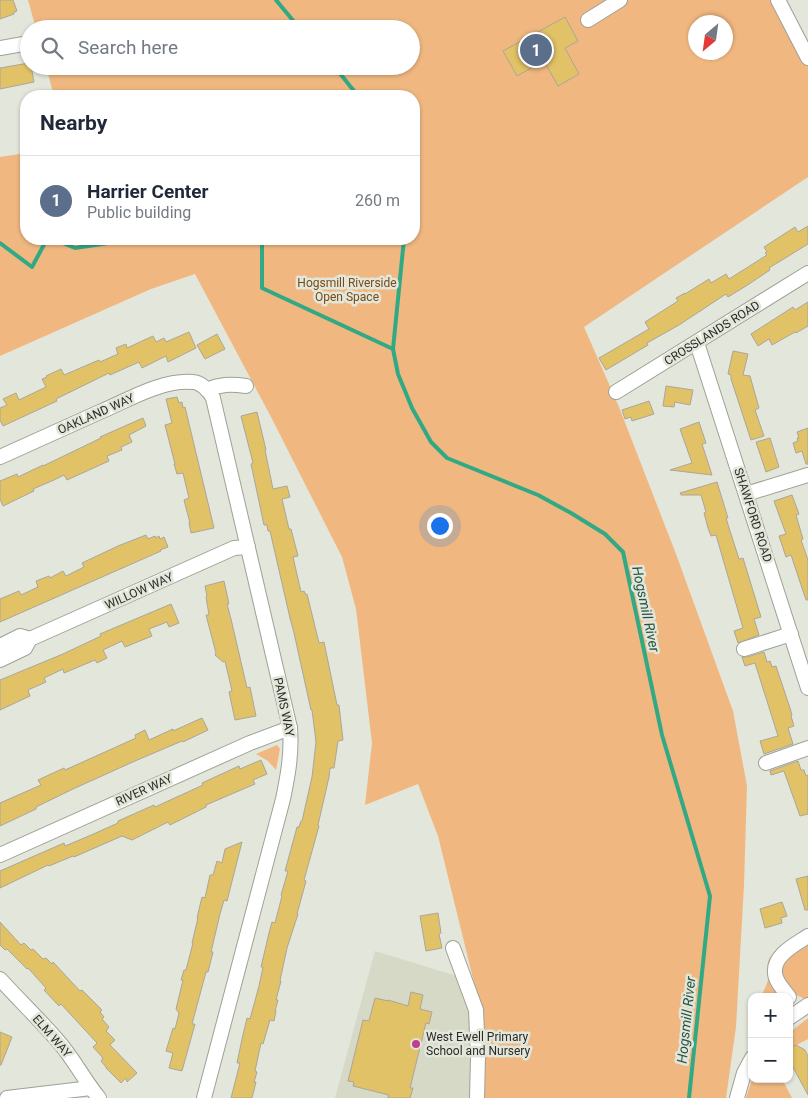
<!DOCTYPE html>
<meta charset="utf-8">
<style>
body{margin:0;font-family:Roboto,sans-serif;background:#f2f2f3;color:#1f2937}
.controls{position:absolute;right:15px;bottom:15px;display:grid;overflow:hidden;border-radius:10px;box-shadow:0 1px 4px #0004}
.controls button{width:45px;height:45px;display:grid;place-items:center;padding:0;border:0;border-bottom:1px solid #e0e1e3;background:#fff;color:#1f2937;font:25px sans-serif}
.compass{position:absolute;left:688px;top:15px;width:45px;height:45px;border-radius:50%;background:#fff;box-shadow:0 1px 4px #0004;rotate:209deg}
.you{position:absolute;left:439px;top:525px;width:18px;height:18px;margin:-12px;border:4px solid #fff;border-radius:50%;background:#1a73e8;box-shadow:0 0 0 8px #1a73e833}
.badge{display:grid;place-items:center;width:32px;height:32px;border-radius:50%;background:#111827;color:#fff;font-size:16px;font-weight:700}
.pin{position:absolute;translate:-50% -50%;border:2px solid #fff;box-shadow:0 1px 5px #0006}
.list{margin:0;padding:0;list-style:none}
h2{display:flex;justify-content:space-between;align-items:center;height:65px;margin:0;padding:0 20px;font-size:21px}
h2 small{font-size:16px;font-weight:400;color:#747a83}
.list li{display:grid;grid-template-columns:32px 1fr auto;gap:15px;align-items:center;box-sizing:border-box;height:90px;padding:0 20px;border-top:1px solid #e0e1e3}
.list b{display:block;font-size:19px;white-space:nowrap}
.list p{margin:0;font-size:16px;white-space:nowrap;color:#747a83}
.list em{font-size:16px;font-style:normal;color:#747a83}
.icon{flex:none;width:28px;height:28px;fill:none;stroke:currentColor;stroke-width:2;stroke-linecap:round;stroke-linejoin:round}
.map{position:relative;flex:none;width:808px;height:1098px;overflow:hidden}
.search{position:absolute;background:#fff;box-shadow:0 1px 4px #0004;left:20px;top:20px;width:400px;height:55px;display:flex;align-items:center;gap:12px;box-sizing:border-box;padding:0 18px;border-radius:28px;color:#747a83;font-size:19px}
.panel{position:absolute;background:#fff;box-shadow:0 1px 4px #0004;left:20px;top:90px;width:400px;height:155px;border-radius:20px}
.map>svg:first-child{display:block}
.built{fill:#d5d9c6}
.green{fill:#f0b880;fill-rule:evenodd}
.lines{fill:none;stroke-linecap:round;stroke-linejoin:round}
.stream{stroke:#32a985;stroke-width:4}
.building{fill:#e2c266;stroke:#aaa69b}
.minor-casing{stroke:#9ea196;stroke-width:16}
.minor{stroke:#fff;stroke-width:14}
.poi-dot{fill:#be3f8b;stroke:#e3e6da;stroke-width:2}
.labels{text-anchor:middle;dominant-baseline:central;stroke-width:5;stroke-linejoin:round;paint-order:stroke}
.park-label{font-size:12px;fill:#784b18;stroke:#e3e6da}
.street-label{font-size:12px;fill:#2a2b26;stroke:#e3e6da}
.poi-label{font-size:12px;fill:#2a2b26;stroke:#e3e6da;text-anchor:start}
.water-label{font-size:14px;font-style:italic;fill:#265545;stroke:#e3e6da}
</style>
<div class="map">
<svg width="808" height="1098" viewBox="0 0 808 1098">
<rect width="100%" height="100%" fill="#e3e6da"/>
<polygon class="built" points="375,951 473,981 482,1015 482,1098 335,1098"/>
<g class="green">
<path d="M28 0H787L808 44V177L584 327 619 407 676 554 733 711 747 786 744 885 736 1027 726 1098H482V1015L438 836 418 784 365 805 372 743 356 609 342 557 270 415 195 274 151 289 0 356V157L26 153V239H414V96H54L46 66H411V29H36ZM696 22H726V52H696Z"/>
<polygon points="277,745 280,749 276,770 268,761 256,754"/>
<polygon points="808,942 808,998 805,999 792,993 780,972 785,958"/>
<path d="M776 952 784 997H761C763 991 768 984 768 978 769 967 764 959 776 952Z"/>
<polygon points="808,1018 808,1039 789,1049 789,1033"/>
<polygon points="752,1079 782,1079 792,1098 746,1098"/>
</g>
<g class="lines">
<g class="stream">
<polyline points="276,0 300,29"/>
<polyline points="334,66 358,96"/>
<polyline points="53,239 75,248 135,239"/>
<polyline points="262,239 262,288 393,349"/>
<polyline points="404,239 393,349 398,374 412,408 431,442 447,458 538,495 571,513 605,534 623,552 662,735 710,896 689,1098"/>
<polyline points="0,243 32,267 47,239"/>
</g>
</g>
<g class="building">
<polygon points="0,0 13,0 17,11 14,12 14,14 0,19"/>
<polygon points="565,17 578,41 565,48 579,74 558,86 544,61 517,76 503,51"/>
<polygon points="29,63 29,66 31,66 34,82 0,89 0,68"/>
<polygon points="808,226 808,244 769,268 770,270 746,286 728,297 726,294 679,325 647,343 648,345 606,370 599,358 649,329 645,322 678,301 676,298 685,293 685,294 709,279 711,283 726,274 729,279 767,255 765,253 767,252 764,247 795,227 798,232"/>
<polygon points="808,302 808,326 796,333 795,332 772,345 769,339 758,346 751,334 793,307 795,310"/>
<polygon points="189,332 196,348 168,362 166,356 142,368 139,362 110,375 109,373 56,399 57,401 3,426 0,420 0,408 7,405 3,399 16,393 19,400 46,387 42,379 47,377 46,376 61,369 64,375 99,360 100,362 118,354 116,348 126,344 127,348 153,336 156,342 164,338 166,342"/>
<polygon points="217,334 225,349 205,359 197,345"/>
<polygon points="733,351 748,354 743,375 750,376 759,408 755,410 764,436 751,440 731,379 731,375 728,374"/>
<polygon points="666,386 693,390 690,405 675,402 674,407 663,406"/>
<polygon points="177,397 179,403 182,402 183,408 185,407 214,528 191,533 189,523 190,523 184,500 189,498 183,473 177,474 174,464 175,464 165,425 172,423 166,399"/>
<polygon points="649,401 654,414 632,421 631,417 625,419 622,410"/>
<polygon points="257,412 266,450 265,450 273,489 287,486 290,497 282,499 289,529 291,529 298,556 293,557 301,592 304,591 306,595 307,594 319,643 324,642 337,705 339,705 343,740 338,741 334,768 330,768 329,777 318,825 319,826 304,880 306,881 297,914 298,914 287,948 281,976 280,981 281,981 276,1000 278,1000 275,1011 276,1011 274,1021 270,1020 263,1044 261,1043 255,1071 257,1072 254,1082 256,1082 252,1098 231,1098 240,1063 237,1063 242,1039 247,1018 250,1019 259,986 263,967 261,967 269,933 272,922 275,923 282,896 281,895 288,871 285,871 297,827 299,827 301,821 302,821 312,777 316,742 312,710 311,710 294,633 290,618 270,531 268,531 267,525 264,525 251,464 253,463 241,416"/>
<polygon points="143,418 146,426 129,435 132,442 121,447 122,450 107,456 109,461 67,480 64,475 54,480 33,489 34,491 3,506 0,499 0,481 17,474 18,477 43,465 43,466 101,438 100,437"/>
<polygon points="699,422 706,443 702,444 712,475 670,470 692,463 680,429"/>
<polygon points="808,428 808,464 806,464 802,451 796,453 793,443 798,441 797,438 799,438 797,432"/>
<polygon points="770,438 779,467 766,472 756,442"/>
<polygon points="717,482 728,518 726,518 730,531 739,559 743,558 761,617 754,619 759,635 738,643 734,631 743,628 716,535 711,536 708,528 704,513 706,512 701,495 681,495 680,493"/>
<polygon points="792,495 799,514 796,515 803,539 801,540 808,560 808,600 806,600 791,555 786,557 779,536 786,534 774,501"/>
<polygon points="146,535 148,539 155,536 156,538 159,536 160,539 164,537 168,547 160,550 161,551 0,622 0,599 19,591 21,595 38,587 36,581 49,576 50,578 63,571 66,576 84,567 82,563 118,546"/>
<polygon points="224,581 229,604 227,604 231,619 247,688 250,687 256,716 235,720 229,692 232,691 225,661 223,662 215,655 216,653 206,615 209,615 206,597 207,596 205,586"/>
<polygon points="171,604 179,623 169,627 167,622 149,629 152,636 125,647 122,641 103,650 107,658 97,663 95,660 64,673 63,669 44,678 46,682 28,690 30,696 0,710 0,680 63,654 101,636 100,634"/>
<polygon points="764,652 767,662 770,661 772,667 776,666 790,708 792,715 791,716 794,726 788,728 793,744 764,754 760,741 778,736 755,663 745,666 742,657 747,657"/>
<polygon points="202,718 208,730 183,742 182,741 135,761 73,789 36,807 36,809 0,826 0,803 41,785 38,780 64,768 65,770 136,738 135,735 145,730 149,740 173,729 173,731"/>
<polygon points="261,760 267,774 253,780 255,784 206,805 206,807 170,825 168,822 132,840 122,836 74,857 73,856 49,866 48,865 0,888 0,871 64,843 65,846 89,836 118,823 118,821 154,805 155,807 203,785 202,783 239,766 240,769"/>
<polygon points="798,761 801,770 804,770 806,776 808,775 808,814 800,816 784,771 771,775 770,771"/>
<polygon points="242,842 227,901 224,900 220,914 211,952 213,952 208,972 206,972 196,1009 192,1024 195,1024 182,1071 169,1068 173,1053 166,1051 173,1028 175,1029 179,1013 176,1009 183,980 181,980 184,970 186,970 193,943 192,943 198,918 197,918 202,897 205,898 210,875 213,875 217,861 222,863 225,849"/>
<polygon points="808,876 808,910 805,910 796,879"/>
<polygon points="782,902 787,916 781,918 782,923 765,928 760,909"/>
<polygon points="438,913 441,933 439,934 442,948 426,951 420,916"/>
<polygon points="0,922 21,945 24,943 31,950 33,949 43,959 46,958 52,964 53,962 80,991 82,990 102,1010 100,1012 104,1017 102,1019 109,1027 106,1031 115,1040 110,1045 137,1073 127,1082 126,1078 121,1083 106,1068 106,1067 101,1061 103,1058 93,1047 97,1043 61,1004 59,1006 44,990 46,988 28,968 27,969 7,949 5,950 0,945"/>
<polygon points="411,992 423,995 420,1009 432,1012 429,1024 426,1023 410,1088 413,1088 410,1098 388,1098 389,1095 353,1086 354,1082 348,1081 363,1020 369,1021 375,998 388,1001 388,1000 408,1006"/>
<polygon points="0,1032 12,1037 1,1065 0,1065"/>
<polygon points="796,1045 805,1050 808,1056 808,1095 789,1060 789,1049"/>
</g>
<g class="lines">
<defs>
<g id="minor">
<polyline points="778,0 808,58"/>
<polyline points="588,20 620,0"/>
<polyline points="0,48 29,43"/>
<polyline points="697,343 808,688"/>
<path d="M207 390C220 384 231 384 246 386"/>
<polyline points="616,392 808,273"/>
<path d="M0 457C34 442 68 426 102 411 128 400 163 379 193 382 200 382 210 391 213 398L290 728C292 753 288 775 283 799L204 1098"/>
<polyline points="746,494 808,475"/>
<polyline points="0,646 20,636 30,639"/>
<polyline points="744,649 791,634"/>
<polyline points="0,660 25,648 30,639 234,548 248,547"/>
<polyline points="766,763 808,748"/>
<polyline points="0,855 250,743 290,728"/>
<polyline points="453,948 476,1010 478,1057 477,1098"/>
<path d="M0 979C19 1000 40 1020 58 1041 74 1059 84 1080 99 1098"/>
<path d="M789 997C784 990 775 981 775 973 773 955 796 944 808 936"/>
<polyline points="789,1018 808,1005"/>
<polyline points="7,1098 91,1088"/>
<polyline points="737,1098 744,1073 752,1058"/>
</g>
</defs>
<use href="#minor" class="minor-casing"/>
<use href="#minor" class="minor"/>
</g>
<circle class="poi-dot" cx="416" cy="1044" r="5"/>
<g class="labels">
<g class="park-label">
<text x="347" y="283">Hogsmill Riverside<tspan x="347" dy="14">Open Space</tspan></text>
</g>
<g class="street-label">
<text transform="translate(712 333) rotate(-32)">CROSSLANDS ROAD</text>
<text transform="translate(96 414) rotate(-24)">OAKLAND WAY</text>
<text transform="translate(753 515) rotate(72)">SHAWFORD ROAD</text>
<text transform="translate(139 591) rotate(-24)">WILLOW WAY</text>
<text transform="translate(284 707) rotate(78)">PAMS WAY</text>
<text transform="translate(144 790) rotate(-24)">RIVER WAY</text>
<text transform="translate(52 1036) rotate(49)">ELM WAY</text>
</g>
<g class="poi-label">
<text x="426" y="1037">West Ewell Primary<tspan x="426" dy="14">School and Nursery</tspan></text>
</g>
<g class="water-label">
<text transform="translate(646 609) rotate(78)">Hogsmill River</text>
<text transform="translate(686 1020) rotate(-84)">Hogsmill River</text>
</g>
</g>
</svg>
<div class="controls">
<button>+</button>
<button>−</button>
</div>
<svg class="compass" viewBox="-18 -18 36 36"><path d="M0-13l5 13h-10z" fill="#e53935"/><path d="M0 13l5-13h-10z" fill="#747a83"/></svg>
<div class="you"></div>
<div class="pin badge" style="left:536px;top:50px;background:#5c6f8a">1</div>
<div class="search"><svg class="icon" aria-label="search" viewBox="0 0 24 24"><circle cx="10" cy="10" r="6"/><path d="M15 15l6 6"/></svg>Search here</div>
<section class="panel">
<h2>Nearby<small></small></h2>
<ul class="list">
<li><span class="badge" style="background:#5c6f8a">1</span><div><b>Harrier Center</b><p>Public building</p></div><em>260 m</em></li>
</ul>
</section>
</div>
